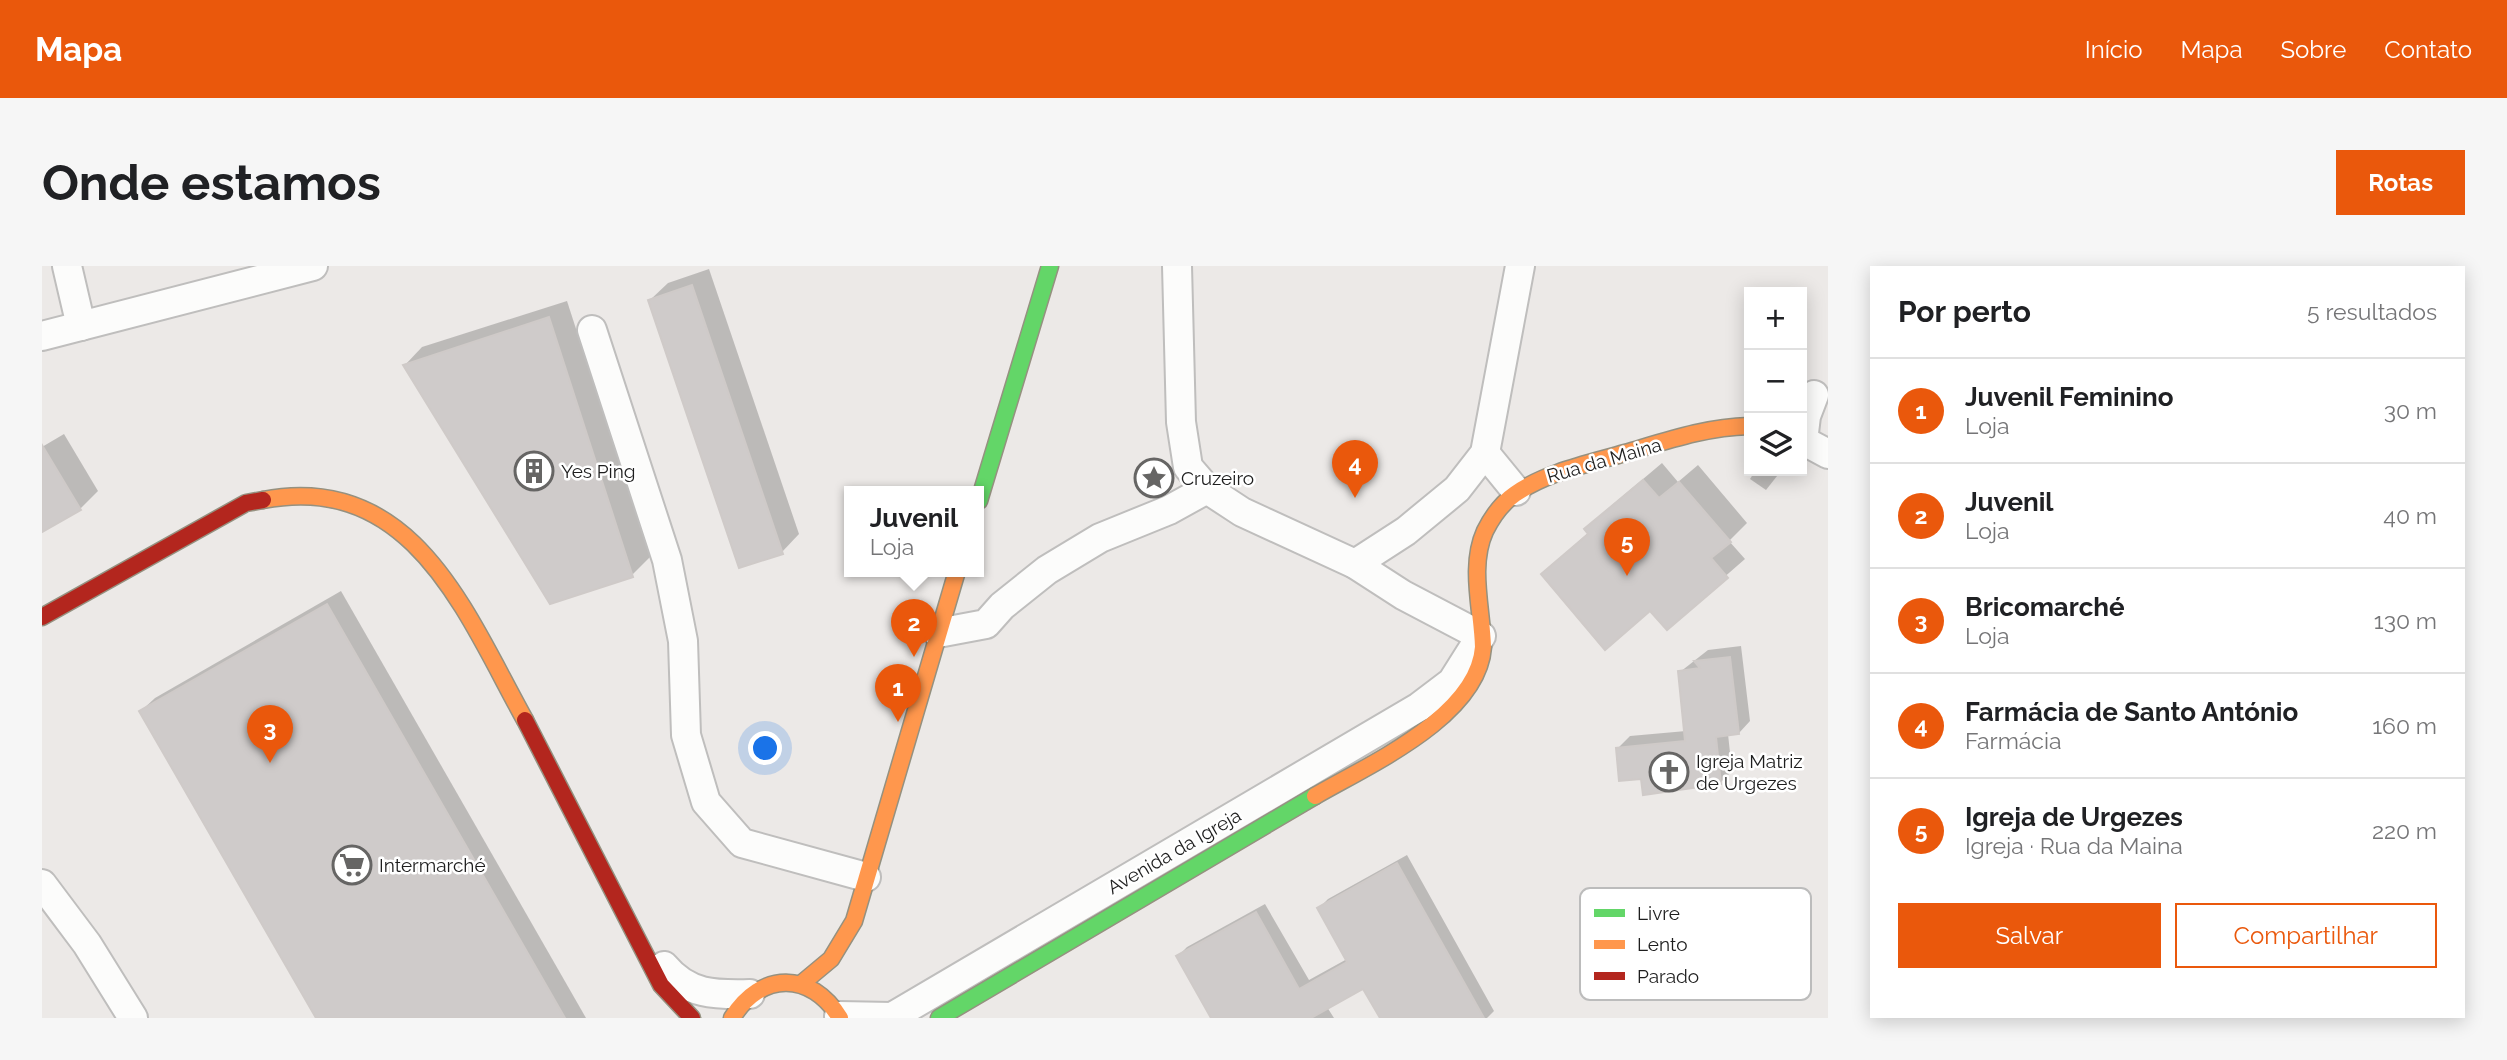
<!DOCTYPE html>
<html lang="pt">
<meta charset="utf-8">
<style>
body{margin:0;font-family:Raleway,sans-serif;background:#f6f6f6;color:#202124}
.controls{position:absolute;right:21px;top:21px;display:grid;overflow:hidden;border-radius:0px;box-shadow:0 4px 18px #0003}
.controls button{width:63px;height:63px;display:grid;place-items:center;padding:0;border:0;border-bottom:2px solid #e0e0e0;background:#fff;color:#202124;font:35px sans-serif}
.you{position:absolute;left:724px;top:483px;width:24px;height:24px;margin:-18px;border:5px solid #fff;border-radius:50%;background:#1a73e8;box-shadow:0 0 0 10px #1a73e833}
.badge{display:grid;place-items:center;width:46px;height:46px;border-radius:50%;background:#ea580c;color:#fff;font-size:23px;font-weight:700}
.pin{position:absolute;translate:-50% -58px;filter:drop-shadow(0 2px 4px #0008)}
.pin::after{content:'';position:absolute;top:37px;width:24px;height:21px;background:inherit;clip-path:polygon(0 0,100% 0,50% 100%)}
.popup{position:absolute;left:802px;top:220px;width:140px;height:91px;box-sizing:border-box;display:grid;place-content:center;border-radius:0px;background:#fff;filter:drop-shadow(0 2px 5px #0005);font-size:23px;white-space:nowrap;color:#757577}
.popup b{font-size:26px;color:#202124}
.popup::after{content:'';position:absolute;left:50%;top:100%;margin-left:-14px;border:14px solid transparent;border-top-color:#fff}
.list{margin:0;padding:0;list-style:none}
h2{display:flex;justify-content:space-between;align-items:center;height:91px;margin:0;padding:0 28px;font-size:30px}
h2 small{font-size:23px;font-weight:400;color:#757577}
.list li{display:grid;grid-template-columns:46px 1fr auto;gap:21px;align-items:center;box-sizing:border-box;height:105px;padding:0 28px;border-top:2px solid #e0e0e0}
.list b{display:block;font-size:26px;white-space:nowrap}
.list p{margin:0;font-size:23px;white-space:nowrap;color:#757577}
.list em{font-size:23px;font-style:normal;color:#757577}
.actions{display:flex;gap:14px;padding:21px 28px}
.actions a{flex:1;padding:16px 0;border:2px solid #ea580c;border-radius:0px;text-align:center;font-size:24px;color:#ea580c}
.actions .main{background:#ea580c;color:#fff}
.icon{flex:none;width:38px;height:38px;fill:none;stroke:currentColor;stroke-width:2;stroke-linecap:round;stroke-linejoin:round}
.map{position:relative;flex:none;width:1786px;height:752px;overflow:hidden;border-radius:0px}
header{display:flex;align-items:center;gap:42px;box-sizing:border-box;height:98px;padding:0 35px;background:#ea580c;color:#fff}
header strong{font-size:33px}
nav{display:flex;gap:38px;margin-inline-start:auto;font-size:24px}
.intro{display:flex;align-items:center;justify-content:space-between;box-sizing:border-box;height:168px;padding:0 42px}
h1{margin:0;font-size:49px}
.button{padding:18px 32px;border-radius:0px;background:#ea580c;color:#fff;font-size:24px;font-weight:700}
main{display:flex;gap:42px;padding:0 42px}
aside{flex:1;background:#fff;border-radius:0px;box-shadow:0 4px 18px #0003}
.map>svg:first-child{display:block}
.shadow{fill:#0003}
.building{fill:#cfcbca;stroke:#cfcac8;stroke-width:2}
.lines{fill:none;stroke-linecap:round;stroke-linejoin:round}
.street-casing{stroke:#bfbebd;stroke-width:32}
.fast-casing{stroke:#959180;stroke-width:19}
.slow-casing{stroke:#959180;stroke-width:19}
.jam-casing{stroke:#959180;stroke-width:19}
.street{stroke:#fcfcfb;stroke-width:28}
.fast{stroke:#63d668;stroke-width:16}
.slow{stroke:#ff974d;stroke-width:16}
.jam{stroke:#b3261e;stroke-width:16}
.labels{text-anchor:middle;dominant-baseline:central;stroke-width:5;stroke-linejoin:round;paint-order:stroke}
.street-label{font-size:19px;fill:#1e1e1e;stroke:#fff}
.poi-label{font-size:19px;fill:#1e1e1e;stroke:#fff;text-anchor:start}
.key{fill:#fff;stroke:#bcbcbc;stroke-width:2}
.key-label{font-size:19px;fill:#1e1e1e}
</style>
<header>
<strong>Mapa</strong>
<nav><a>Início</a><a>Mapa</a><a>Sobre</a><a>Contato</a></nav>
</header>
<div class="intro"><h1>Onde estamos</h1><a class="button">Rotas</a></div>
<main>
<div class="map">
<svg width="1786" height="752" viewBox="0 0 1786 752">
<rect width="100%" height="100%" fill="#ece9e7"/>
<g class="shadow">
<polygon points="667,3 757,268 740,286 608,34 626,17"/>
<polygon points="525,35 608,291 590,309 509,336 363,99 380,81"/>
<polygon points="22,168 56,225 38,243 0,264 0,181"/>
<polygon points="1620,197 1636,216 1656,199 1705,257 1687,275 1703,293 1625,361 1608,343 1501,308 1547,266 1545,264 1562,246"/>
<polygon points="1713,205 1739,205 1724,224 1708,213"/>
<polygon points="299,325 544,752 276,752 99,445 113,432"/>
<polygon points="1699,380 1708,455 1697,467 1686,468 1690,505 1678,517 1601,511 1576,482 1588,470 1644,465 1638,406 1666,384"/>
<polygon points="1365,589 1452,745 1445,752 1340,752 1322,720 1285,741 1292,752 1171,752 1136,690 1145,681 1223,638 1267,714 1305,693 1277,642 1286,633"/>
</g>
<g class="building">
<polygon points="650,19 741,288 697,302 606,34"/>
<polygon points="507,51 591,311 508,338 361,99"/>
<polygon points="0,179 39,244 0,266"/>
<polygon points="1601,214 1617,232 1637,216 1689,276 1669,292 1686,312 1625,364 1608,345 1563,384 1499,308 1546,268 1542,263"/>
<polygon points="285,338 523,752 274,752 97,445"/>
<polygon points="1688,391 1697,468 1674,471 1679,518 1601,529 1599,513 1577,515 1574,482 1643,475 1636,405 1658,402 1652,395"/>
<polygon points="1355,597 1442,752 1338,752 1321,723 1269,752 1169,752 1134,690 1214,646 1257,723 1305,696 1275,642"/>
</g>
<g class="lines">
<defs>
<g id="street">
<polyline points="25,0 39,60"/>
<polyline points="550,64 625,294 641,375 644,469 664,536 700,577 824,611"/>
<polyline points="0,70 271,0"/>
<polyline points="1760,174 1786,188"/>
<polyline points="1761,175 1764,150 1772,129"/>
<polyline points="1443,187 1474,225"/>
<polyline points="1313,298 1364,265 1415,223 1443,187 1478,0"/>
<polyline points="896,367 944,358 960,340 1005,304 1058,272 1127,244 1165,223"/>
<polyline points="0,618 45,678 91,752"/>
<path d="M622 700C646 729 673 729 708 728"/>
<polyline points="797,750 850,751 1377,441 1410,416 1439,370 1361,329 1313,298 1200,246 1165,223 1146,201 1139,156 1135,0"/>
</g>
<g id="fast">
<polyline points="937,235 1008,0"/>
<polyline points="897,752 1273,530"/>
</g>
<g id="slow">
<path d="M221 234C371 205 424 348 483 454"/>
<path d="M1273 530C1326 499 1436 451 1441 381 1440 343 1427 300 1443 265 1450 251 1460 237 1473 228 1505 206 1545 198 1583 187 1624 175 1664 161 1707 160"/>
<polyline points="759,718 789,693 812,655 915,305"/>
<path d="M690 752C719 705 769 705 798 752"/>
</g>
<g id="jam">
<polyline points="0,351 204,237 221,234"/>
<polyline points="483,454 619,719 650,752"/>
</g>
</defs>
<use href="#street" class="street-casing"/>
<use href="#fast" class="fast-casing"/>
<use href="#slow" class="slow-casing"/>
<use href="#jam" class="jam-casing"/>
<use href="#street" class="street"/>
<use href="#fast" class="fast"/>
<use href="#slow" class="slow"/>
<use href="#jam" class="jam"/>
</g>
<defs>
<symbol id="building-ring" viewBox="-11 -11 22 22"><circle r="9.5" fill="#fff" stroke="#666564" stroke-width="1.5"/><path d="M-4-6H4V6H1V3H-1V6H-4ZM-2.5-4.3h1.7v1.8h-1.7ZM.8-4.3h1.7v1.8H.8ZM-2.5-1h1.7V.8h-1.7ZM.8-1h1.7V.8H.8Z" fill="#666564"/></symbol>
<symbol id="sight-ring" viewBox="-11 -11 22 22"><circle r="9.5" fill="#fff" stroke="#666564" stroke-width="1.5"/><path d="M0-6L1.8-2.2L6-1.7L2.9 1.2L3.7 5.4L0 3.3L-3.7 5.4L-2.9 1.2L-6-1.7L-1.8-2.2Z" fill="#666564"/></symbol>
<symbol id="church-ring" viewBox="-11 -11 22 22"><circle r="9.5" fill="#fff" stroke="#666564" stroke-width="1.5"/><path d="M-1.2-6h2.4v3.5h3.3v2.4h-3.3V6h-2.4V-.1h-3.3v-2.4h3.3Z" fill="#666564"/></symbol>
<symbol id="supermarket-ring" viewBox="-11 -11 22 22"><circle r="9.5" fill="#fff" stroke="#666564" stroke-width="1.5"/><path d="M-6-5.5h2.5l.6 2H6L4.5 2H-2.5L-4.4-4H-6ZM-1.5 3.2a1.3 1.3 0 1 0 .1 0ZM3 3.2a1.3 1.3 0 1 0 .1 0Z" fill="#666564"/></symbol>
</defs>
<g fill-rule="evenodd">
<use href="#building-ring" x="470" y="183" width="44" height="44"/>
<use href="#sight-ring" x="1090" y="190" width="44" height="44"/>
<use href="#church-ring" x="1605" y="484" width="44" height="44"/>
<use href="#supermarket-ring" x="288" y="577" width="44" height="44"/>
</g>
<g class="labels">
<g class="street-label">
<text transform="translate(1562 194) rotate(-16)">Rua da Maina</text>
<text transform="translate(1132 585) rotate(-30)">Avenida da Igreja</text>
</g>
<g class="poi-label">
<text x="519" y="205">Yes Ping</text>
<text x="1139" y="212">Cruzeiro</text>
<text x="1654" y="495">Igreja Matriz<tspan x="1654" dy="22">de Urgezes</tspan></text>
<text x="337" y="599">Intermarché</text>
</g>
</g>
<rect x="1538" y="622" width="231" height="112" rx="10" class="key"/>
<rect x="1552" y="643" width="31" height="8" fill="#63d668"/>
<rect x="1552" y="674" width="31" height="9" fill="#ff974d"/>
<rect x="1552" y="706" width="31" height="8" fill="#b3261e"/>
<g class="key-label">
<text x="1595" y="654">Livre</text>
<text x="1595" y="685">Lento</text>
<text x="1595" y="717">Parado</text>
</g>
</svg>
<div class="controls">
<button>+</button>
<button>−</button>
<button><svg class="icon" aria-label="layers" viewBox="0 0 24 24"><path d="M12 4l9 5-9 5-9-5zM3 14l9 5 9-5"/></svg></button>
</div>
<div class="you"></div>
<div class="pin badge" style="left:856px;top:456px">1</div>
<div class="pin badge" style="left:872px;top:391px">2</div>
<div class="popup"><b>Juvenil</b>Loja</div>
<div class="pin badge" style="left:228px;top:497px">3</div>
<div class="pin badge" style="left:1313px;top:232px">4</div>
<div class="pin badge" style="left:1585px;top:310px">5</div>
</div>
<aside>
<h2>Por perto<small>5 resultados</small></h2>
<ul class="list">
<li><span class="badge">1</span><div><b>Juvenil Feminino</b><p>Loja</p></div><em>30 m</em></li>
<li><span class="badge">2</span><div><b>Juvenil</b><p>Loja</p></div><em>40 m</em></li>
<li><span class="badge">3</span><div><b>Bricomarché</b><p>Loja</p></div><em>130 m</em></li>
<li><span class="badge">4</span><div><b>Farmácia de Santo António</b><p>Farmácia</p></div><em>160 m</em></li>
<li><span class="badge">5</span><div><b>Igreja de Urgezes</b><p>Igreja · Rua da Maina</p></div><em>220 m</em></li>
</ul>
<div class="actions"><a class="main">Salvar</a><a>Compartilhar</a></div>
</aside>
</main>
